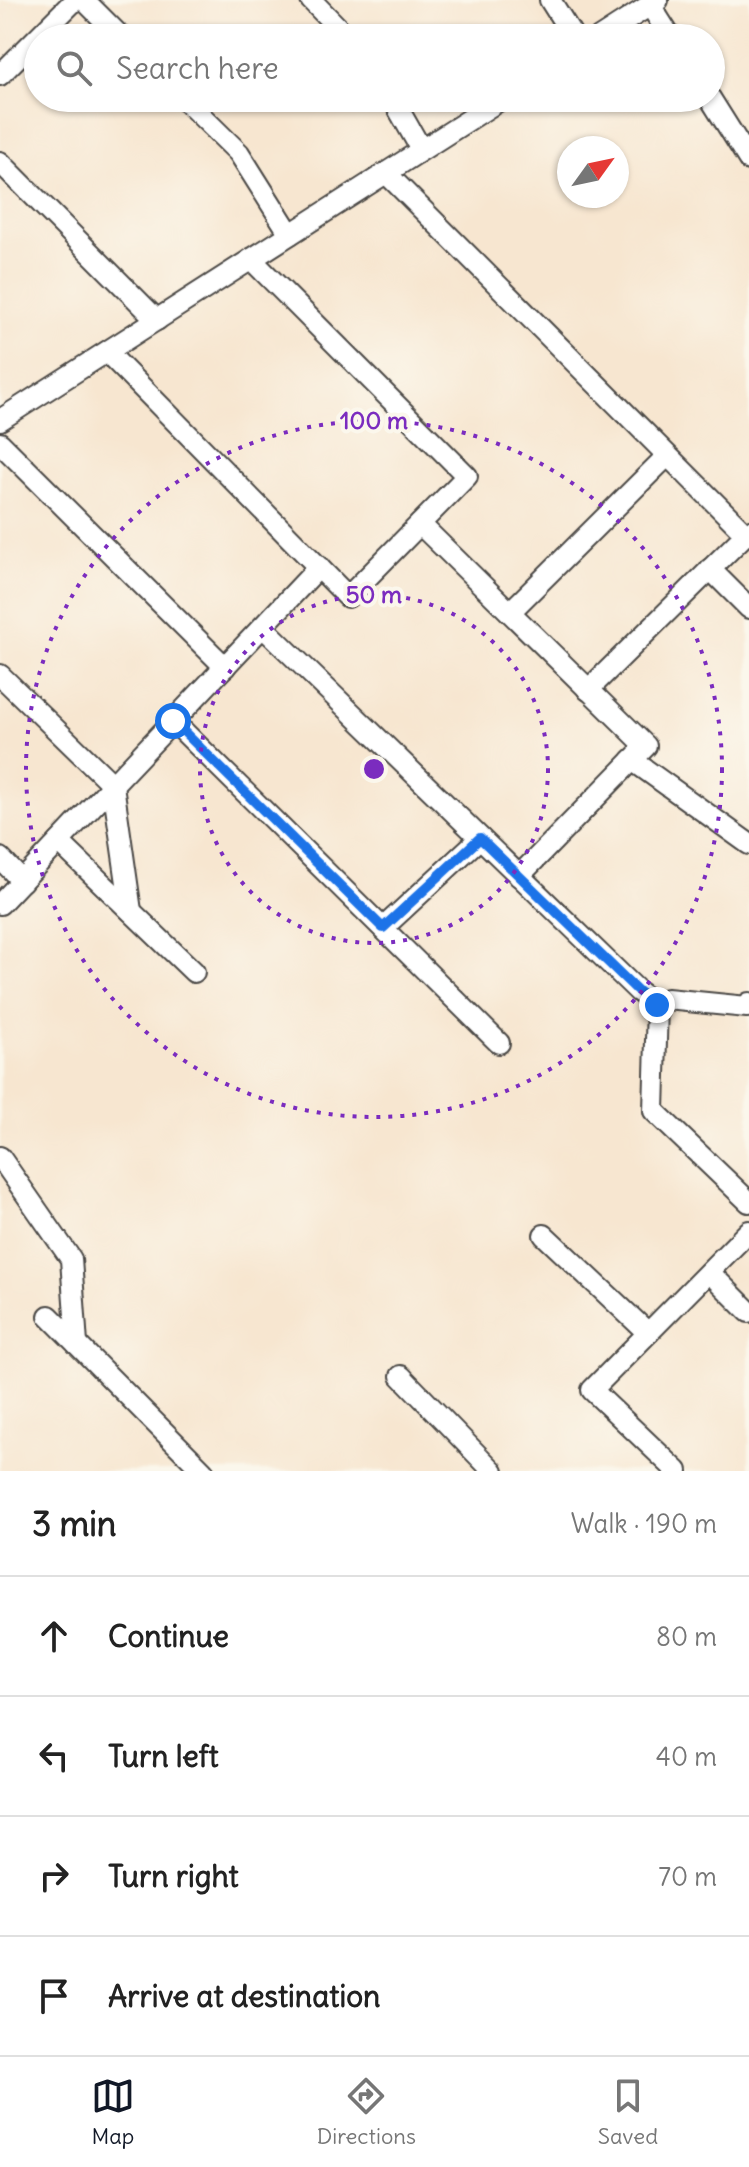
<!DOCTYPE html>
<meta charset="utf-8">
<style>
body{margin:0;font-family:Delius,sans-serif;background:#f2f2f2;color:#222}
.compass{position:absolute;left:557px;top:136px;width:72px;height:72px;border-radius:50%;background:#fff;box-shadow:0 2px 6px #0004;rotate:57deg}
.stop{position:absolute;width:24px;height:24px;margin:-18px;border:6px solid #1a73e8;border-radius:50%;background:#fff}
.stop.end{background:#1a73e8;border-color:#fff;box-shadow:0 2px 8px #0008}
.list{margin:0;padding:0;list-style:none}
h2{display:flex;justify-content:space-between;align-items:center;height:104px;margin:0;padding:0 32px;font-size:34px}
h2 small{font-size:26px;font-weight:400;color:#767676}
.list li{display:grid;grid-template-columns:52px 1fr auto;gap:24px;align-items:center;box-sizing:border-box;height:120px;padding:0 32px;border-top:2px solid #e0e0e0}
.list b{display:block;font-size:30px;white-space:nowrap}
.list em{font-size:26px;font-style:normal;color:#767676}
.icon{flex:none;width:44px;height:44px;fill:none;stroke:currentColor;stroke-width:2;stroke-linecap:round;stroke-linejoin:round}
.map{position:relative;flex:none;width:749px;height:1471px;overflow:hidden}
.search{position:absolute;background:#fff;box-shadow:0 2px 6px #0004;left:24px;right:24px;top:24px;height:88px;display:flex;align-items:center;gap:20px;box-sizing:border-box;padding:0 28px;border-radius:44px;color:#767676;font-size:30px}
.sheet{height:584px;background:#fff}
nav{display:flex;justify-content:space-around;align-items:center;box-sizing:border-box;height:112px;border-top:2px solid #e0e0e0;background:#fff;font-size:22px;color:#767676}
nav a{display:grid;justify-items:center;gap:4px}
nav .on{color:#111827}
.map>svg:first-child{display:block}
.lines{fill:none;stroke-linecap:round;stroke-linejoin:round}
.minor-casing{stroke:#4a4744;stroke-width:24}
.minor{stroke:#fff;stroke-width:20}
.route{stroke:#1a73e8;stroke-width:10}
.ring{fill:none;stroke:#7b2cbf;stroke-width:4;stroke-dasharray:4 8}
.centre{fill:#7b2cbf;stroke:#fbf7ec;stroke-width:4}
.ring-label{font-size:24px;text-anchor:middle;font-weight:bold;fill:#7b2cbf;stroke:#fbf7ec;stroke-width:8;stroke-linejoin:round;paint-order:stroke}
</style>
<div class="map">
<svg width="749" height="1471" viewBox="0 0 749 1471">
<rect width="100%" height="100%" fill="#fbf7ec"/>
<filter id="ink" filterUnits="userSpaceOnUse"><feTurbulence type="fractalNoise" baseFrequency=".0125" numOctaves="2"/><feDisplacementMap in="SourceGraphic" scale="16" xChannelSelector="R" yChannelSelector="G"/><feConvolveMatrix kernelMatrix="1 2 1 2 8 2 1 2 1" color-interpolation-filters="sRGB"/></filter>
<filter id="wash" filterUnits="userSpaceOnUse"><feTurbulence type="fractalNoise" baseFrequency=".006" numOctaves="4" result="noise"/><feDisplacementMap in="SourceGraphic" scale="32" xChannelSelector="R" yChannelSelector="G"/><feGaussianBlur stdDeviation="1.8" result="paint"/><feColorMatrix in="noise" values="0 0 0 0 0 0 0 0 0 0 0 0 0 0 0 0 0 1.4 0 .05"/><feComposite in="paint" operator="in"/></filter>
<g filter="url(#wash)">
<rect width="100%" height="100%" fill="#f7e6d0"/>
</g>
<g filter="url(#ink)">
<g class="lines">
<defs>
<g id="minor">
<polyline points="84,0 122,38"/>
<polyline points="311,0 348,38"/>
<polyline points="550,0 574,38"/>
<polyline points="650,5 671,38"/>
<polyline points="599,38 658,0"/>
<polyline points="0,75 75,0"/>
<polyline points="183,98 239,153 290,234"/>
<polyline points="392,98 421,149"/>
<polyline points="710,98 749,160"/>
<polyline points="0,162 157,320"/>
<polyline points="386,173 746,534"/>
<polyline points="107,352 348,597 467,476 251,259"/>
<polyline points="0,420 503,98"/>
<polyline points="0,443 225,667"/>
<polyline points="420,524 646,746 519,876"/>
<polyline points="710,569 749,608"/>
<polyline points="510,612 667,456"/>
<polyline points="263,627 639,992 657,1005"/>
<polyline points="0,675 113,785 131,911"/>
<polyline points="588,690 749,531"/>
<polyline points="173,721 499,1043"/>
<polyline points="632,760 749,844"/>
<polyline points="59,842 194,972"/>
<polyline points="0,858 22,881"/>
<polyline points="0,904 319,567"/>
<polyline points="383,928 480,838"/>
<polyline points="657,1005 654,1111 749,1202"/>
<polyline points="657,1005 667,999 747,1007 749,1003"/>
<polyline points="0,1157 71,1259 77,1344"/>
<polyline points="544,1235 648,1333"/>
<polyline points="709,1272 749,1312"/>
<polyline points="49,1316 203,1471"/>
<polyline points="401,1376 493,1471"/>
<polyline points="677,1471 592,1390 749,1231"/>
</g>
</defs>
<use href="#minor" class="minor-casing"/>
<use href="#minor" class="minor"/>
</g>
</g>
<g class="lines" filter="url(#ink)">
<polyline class="route" points="173,721 383,928 480,838 639,992 657,1005"/>
</g>
<g class="ring">
<circle cx="374" cy="769" r="174"/>
<circle cx="374" cy="769" r="348"/>
</g>
<circle cx="374" cy="769" r="12" class="centre"/>
<g class="ring-label">
<text x="374" y="429">100 m</text>
<text x="374" y="603">50 m</text>
</g>
</svg>
<svg class="compass" viewBox="-18 -18 36 36"><path d="M0-13l5 13h-10z" fill="#e53935"/><path d="M0 13l5-13h-10z" fill="#767676"/></svg>
<div class="stop" style="left:173px;top:721px"></div>
<div class="stop end" style="left:657px;top:1005px"></div>
<div class="search"><svg class="icon" aria-label="search" viewBox="0 0 24 24"><circle cx="10" cy="10" r="6"/><path d="M15 15l6 6"/></svg>Search here</div>
</div>
<section class="sheet">
<h2>3 min<small>Walk · 190 m</small></h2>
<ul class="list">
<li><svg class="icon" aria-label="ahead" viewBox="0 0 24 24"><path d="M12 20V5M6 11l6-6 6 6"/></svg><div><b>Continue</b></div><em>80 m</em></li>
<li><svg class="icon" aria-label="left" viewBox="0 0 24 24"><path d="M17 20v-9H6M10 6l-5 5 5 5"/></svg><div><b>Turn left</b></div><em>40 m</em></li>
<li><svg class="icon" aria-label="right" viewBox="0 0 24 24"><path d="M7 20v-9h11M14 6l5 5-5 5"/></svg><div><b>Turn right</b></div><em>70 m</em></li>
<li><svg class="icon" aria-label="arrive" viewBox="0 0 24 24"><path d="M6 21V4h12l-3 4 3 4H6"/></svg><div><b>Arrive at destination</b></div></li>
</ul>
</section>
<nav>
<a class="on"><svg class="icon" aria-label="map" viewBox="0 0 24 24"><path d="M3 6l6-2 6 2 6-2v14l-6 2-6-2-6 2zM9 4v14M15 6v14"/></svg>Map</a>
<a><svg class="icon" aria-label="directions" viewBox="0 0 24 24"><path d="M12 3l9 9-9 9-9-9zM9 14v-3h6M13 9l2 2-2 2"/></svg>Directions</a>
<a><svg class="icon" aria-label="saved" viewBox="0 0 24 24"><path d="M7 4h10v16l-5-4-5 4z"/></svg>Saved</a>
</nav>
